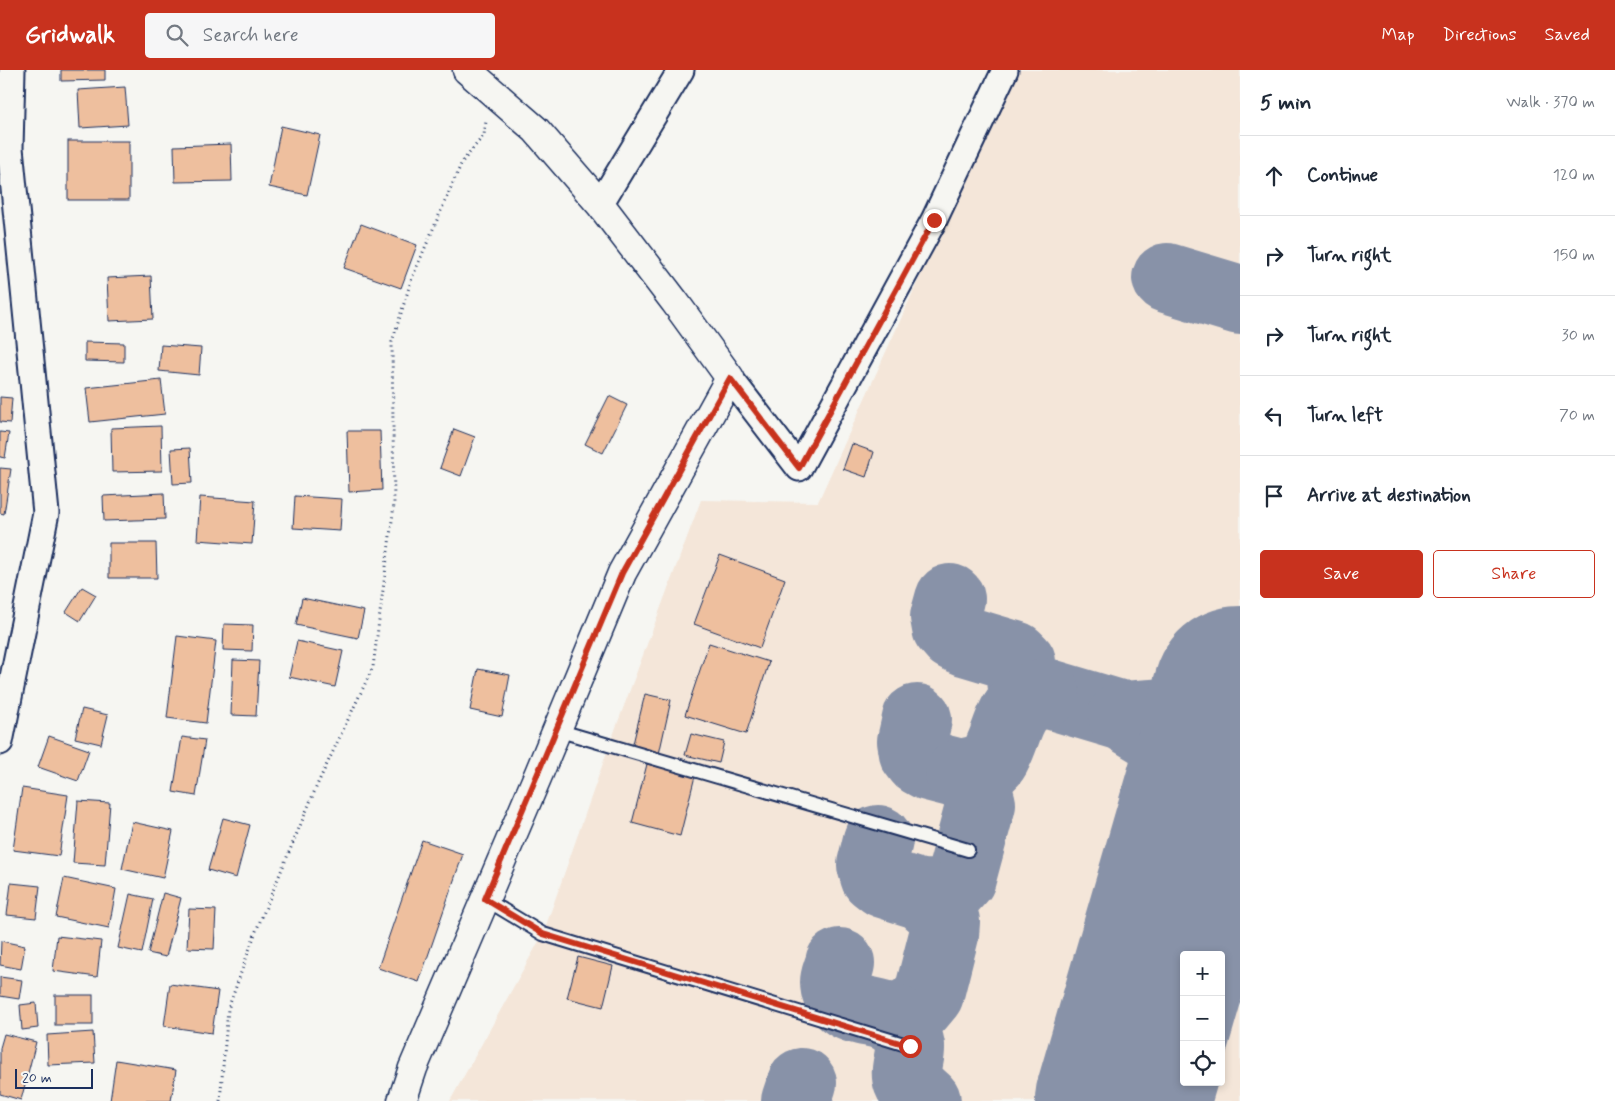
<!DOCTYPE html>
<meta charset="utf-8">
<style>
body{margin:0;font-family:Mynerve,sans-serif;background:#f6f6f7;color:#1f2937}
.controls{position:absolute;right:15px;bottom:15px;display:grid;overflow:hidden;border-radius:5px;box-shadow:0 2px 8px #0003}
.controls button{width:45px;height:45px;display:grid;place-items:center;padding:0;border:0;border-bottom:1px solid #e0e1e3;background:#fff;color:#1f2937;font:25px sans-serif}
.scale{position:absolute;left:15px;bottom:12px;width:78px;box-sizing:border-box;padding-left:5px;border:2px solid #1b2f5e;border-top:0;font-size:14px;line-height:18px;white-space:nowrap;color:#1b2f5e;-webkit-text-stroke:4px #f6f6f2;paint-order:stroke}
.stop{position:absolute;width:15px;height:15px;margin:-11px;border:4px solid #c8321e;border-radius:50%;background:#fff}
.stop.end{background:#c8321e;border-color:#fff;box-shadow:0 1px 5px #0008}
.list{margin:0;padding:0;list-style:none}
h2{display:flex;justify-content:space-between;align-items:center;height:65px;margin:0;padding:0 20px;font-size:21px}
h2 small{font-size:16px;font-weight:400;color:#747a83}
.list li{display:grid;grid-template-columns:32px 1fr auto;gap:15px;align-items:center;box-sizing:border-box;height:80px;padding:0 20px;border-top:1px solid #e0e1e3}
.list b{display:block;font-size:19px;white-space:nowrap}
.list em{font-size:16px;font-style:normal;color:#747a83}
.actions{display:flex;gap:10px;padding:15px 20px}
.actions a{flex:1;padding:11px 0;border:1px solid #c8321e;border-radius:5px;text-align:center;font-size:18px;color:#c8321e}
.actions .main{background:#c8321e;color:#fff}
.icon{flex:none;width:28px;height:28px;fill:none;stroke:currentColor;stroke-width:2;stroke-linecap:round;stroke-linejoin:round}
.map{position:relative;flex:none;width:1240px;height:1031px;overflow:hidden}
header{display:flex;align-items:center;gap:30px;box-sizing:border-box;height:70px;padding:0 25px;background:#c8321e;color:#fff}
header strong{font-size:24px}
nav{display:flex;gap:28px;margin-inline-start:auto;font-size:18px}
.search{width:350px;height:45px;background:#f6f6f7;display:flex;align-items:center;gap:12px;box-sizing:border-box;padding:0 18px;border-radius:5px;color:#747a83;font-size:19px}
main{display:flex}
aside{flex:1;background:#fff}
.map>svg:first-child{display:block}
.built{fill:#f4e6d9;fill-rule:evenodd}
.lines{fill:none;stroke-linecap:round;stroke-linejoin:round}
.taxiway{stroke:#8892a8;stroke-width:70}
.runway{stroke:#8892a8;stroke-width:174}
.building{fill:#eebf9e;stroke:#1b2f5e}
.lane-casing{stroke:#1b2f5e;stroke-width:16}
.street-casing{stroke:#1b2f5e;stroke-width:29}
.secondary-casing{stroke:#1b2f5e;stroke-width:31}
.path{stroke:#1b2f5e;stroke-width:3;stroke-dasharray:1 4;stroke-linecap:butt}
.lane{stroke:#f6f6f2;stroke-width:12}
.street{stroke:#f6f6f2;stroke-width:25}
.secondary{stroke:#f6f6f2;stroke-width:28}
.route{stroke:#c8321e;stroke-width:6}
</style>
<header>
<strong>Gridwalk</strong>
<div class="search"><svg class="icon" aria-label="search" viewBox="0 0 24 24"><circle cx="10" cy="10" r="6"/><path d="M15 15l6 6"/></svg>Search here</div>
<nav><a>Map</a><a>Directions</a><a>Saved</a></nav>
</header>
<main>
<div class="map">
<svg width="1240" height="1031" viewBox="0 0 1240 1031">
<rect width="100%" height="100%" fill="#f6f6f2"/>
<filter id="ink" filterUnits="userSpaceOnUse"><feTurbulence type="fractalNoise" baseFrequency=".02" numOctaves="2"/><feDisplacementMap in="SourceGraphic" scale="10" xChannelSelector="R" yChannelSelector="G"/><feConvolveMatrix kernelMatrix="1 2 1 2 8 2 1 2 1" color-interpolation-filters="sRGB"/></filter>
<g filter="url(#ink)">
<path class="built" d="M1016 0H1240V1031H450L543 864 609 676 701 430 818 432 994 43ZM1184 885H1221V1012H1184Z"/>
<g class="lines">
<g class="taxiway">
<polyline points="1167,208 1240,230"/>
<polyline points="950,529 945,547 947,558 954,566 968,572 1015,586 1021,592 1022,611 1029,618 1123,646 1159,668 1184,700 1196,729 1196,774"/>
<polyline points="1123,646 1167,643 1193,633 1219,615 1240,588"/>
<polyline points="917,649 912,671 914,683 920,691 929,696 960,704 977,719 981,734 961,808 952,818 941,823 922,825"/>
<path d="M960 704C969 702 981 701 989 695 995 690 998 682 1001 675 1012 648 1013 630 1045 623"/>
<polyline points="878,770 872,795 875,806 884,813 922,825 939,840 945,852 944,865 929,924 919,936 907,944 892,949"/>
<path d="M840 893C839 899 835 906 835 912 836 952 889 933 903 958 906 964 909 970 910 976 911 987 904 1000 908 1011 911 1019 920 1025 926 1031"/>
<polyline points="796,1031 802,1013"/>
<polyline points="1102,1031 1118,1018 1133,994"/>
</g>
<polyline class="runway" points="1122,1031 1240,623"/>
</g>
<g class="building">
<polygon points="61,0 105,0 105,10 61,11"/>
<polygon points="125,17 128,55 80,58 78,20"/>
<polygon points="281,56 320,65 307,125 269,117"/>
<rect x="68" y="71" width="61" height="59"/>
<polygon points="231,74 232,111 175,112 174,76"/>
<polygon points="361,154 417,175 401,218 344,198"/>
<polygon points="151,206 153,249 109,251 107,208"/>
<polygon points="85,272 124,273 124,292 85,291"/>
<polygon points="161,275 201,278 199,305 159,301"/>
<polygon points="161,310 165,344 90,352 86,318"/>
<polygon points="609,326 627,335 603,383 585,374"/>
<polygon points="0,327 12,328 10,353 0,352"/>
<polygon points="161,356 162,401 112,402 111,358"/>
<polygon points="454,359 475,367 461,406 440,398"/>
<polygon points="347,361 380,361 382,420 349,422"/>
<polygon points="0,362 9,363 5,388 0,387"/>
<polygon points="852,374 874,382 866,407 843,399"/>
<polygon points="190,378 192,413 173,414 171,379"/>
<polygon points="0,398 11,399 4,444 0,443"/>
<polygon points="164,423 165,449 104,451 103,426"/>
<polygon points="295,426 342,429 340,461 293,458"/>
<polygon points="200,427 255,431 252,474 197,470"/>
<polygon points="109,473 156,473 157,508 109,508"/>
<polygon points="720,485 785,509 760,578 694,554"/>
<polygon points="82,517 96,525 80,551 66,542"/>
<polygon points="302,528 364,541 358,568 296,555"/>
<polygon points="224,554 253,555 252,581 223,580"/>
<polygon points="177,566 216,571 206,653 167,648"/>
<polygon points="297,571 343,581 335,617 289,607"/>
<polygon points="709,573 769,592 746,664 685,645"/>
<polygon points="233,590 259,591 256,646 231,645"/>
<polygon points="478,599 510,605 502,647 470,640"/>
<polygon points="645,624 671,630 659,684 632,678"/>
<polygon points="82,639 108,645 101,674 75,668"/>
<polygon points="691,664 724,672 719,693 685,685"/>
<polygon points="49,666 89,680 78,711 38,697"/>
<polygon points="182,667 205,670 196,726 173,722"/>
<polygon points="647,694 695,706 680,766 632,753"/>
<polygon points="22,718 68,725 59,786 13,780"/>
<polygon points="78,731 110,733 105,795 73,793"/>
<polygon points="223,748 250,755 236,808 208,800"/>
<polygon points="132,752 173,761 163,808 122,799"/>
<polygon points="422,770 463,784 419,912 378,898"/>
<polygon points="64,808 116,819 109,858 56,847"/>
<polygon points="11,813 40,816 36,848 7,845"/>
<polygon points="163,823 181,828 166,887 148,883"/>
<polygon points="130,824 153,829 142,883 118,878"/>
<polygon points="189,839 216,840 214,879 187,878"/>
<polygon points="57,866 101,871 97,907 53,901"/>
<polygon points="1,871 25,876 21,899 0,895"/>
<polygon points="578,887 613,896 603,937 567,928"/>
<polygon points="0,907 22,910 19,929 0,926"/>
<polygon points="170,914 218,921 212,963 164,956"/>
<rect x="55" y="925" width="38" height="30"/>
<polygon points="36,933 38,958 22,960 20,935"/>
<polygon points="93,962 95,993 48,995 47,965"/>
<polygon points="4,964 36,972 21,1030 0,1024 0,978"/>
<polygon points="116,990 176,1000 171,1031 110,1031"/>
</g>
<g class="lines">
<defs>
<g id="lane">
<polyline points="557,660 968,780"/>
<polyline points="485,829 543,864 910,976"/>
</g>
<g id="street">
<polyline points="600,134 681,0"/>
<polyline points="730,308 799,398 934,150 1005,0"/>
<polyline points="0,672 46,443 10,78 12,0"/>
</g>
<polyline id="secondary" points="402,1031 413,998 539,703 622,503 730,308 675,232 600,134 536,60 467,0"/>
</defs>
<use href="#lane" class="lane-casing"/>
<use href="#street" class="street-casing"/>
<use href="#secondary" class="secondary-casing"/>
<polyline class="path" points="220,1031 228,939 256,861 318,713 373,597 394,435 392,272 412,208 462,92 484,65 486,51"/>
<use href="#lane" class="lane"/>
<use href="#street" class="street"/>
<use href="#secondary" class="secondary"/>
</g>
</g>
<g class="lines" filter="url(#ink)">
<polyline class="route" points="910,976 543,864 485,829 622,503 730,308 799,398 934,150"/>
</g>
</svg>
<div class="controls">
<button>+</button>
<button>−</button>
<button><svg class="icon" aria-label="locate" viewBox="0 0 24 24"><circle cx="12" cy="12" r="6"/><path d="M12 2v4M12 18v4M2 12h4M18 12h4"/></svg></button>
</div>
<div class="scale">20 m</div>
<div class="stop" style="left:910px;top:976px"></div>
<div class="stop end" style="left:934px;top:150px"></div>
</div>
<aside>
<h2>5 min<small>Walk · 370 m</small></h2>
<ul class="list">
<li><svg class="icon" aria-label="ahead" viewBox="0 0 24 24"><path d="M12 20V5M6 11l6-6 6 6"/></svg><div><b>Continue</b></div><em>120 m</em></li>
<li><svg class="icon" aria-label="right" viewBox="0 0 24 24"><path d="M7 20v-9h11M14 6l5 5-5 5"/></svg><div><b>Turn right</b></div><em>150 m</em></li>
<li><svg class="icon" aria-label="right" viewBox="0 0 24 24"><path d="M7 20v-9h11M14 6l5 5-5 5"/></svg><div><b>Turn right</b></div><em>30 m</em></li>
<li><svg class="icon" aria-label="left" viewBox="0 0 24 24"><path d="M17 20v-9H6M10 6l-5 5 5 5"/></svg><div><b>Turn left</b></div><em>70 m</em></li>
<li><svg class="icon" aria-label="arrive" viewBox="0 0 24 24"><path d="M6 21V4h12l-3 4 3 4H6"/></svg><div><b>Arrive at destination</b></div></li>
</ul>
<div class="actions"><a class="main">Save</a><a>Share</a></div>
</aside>
</main>
